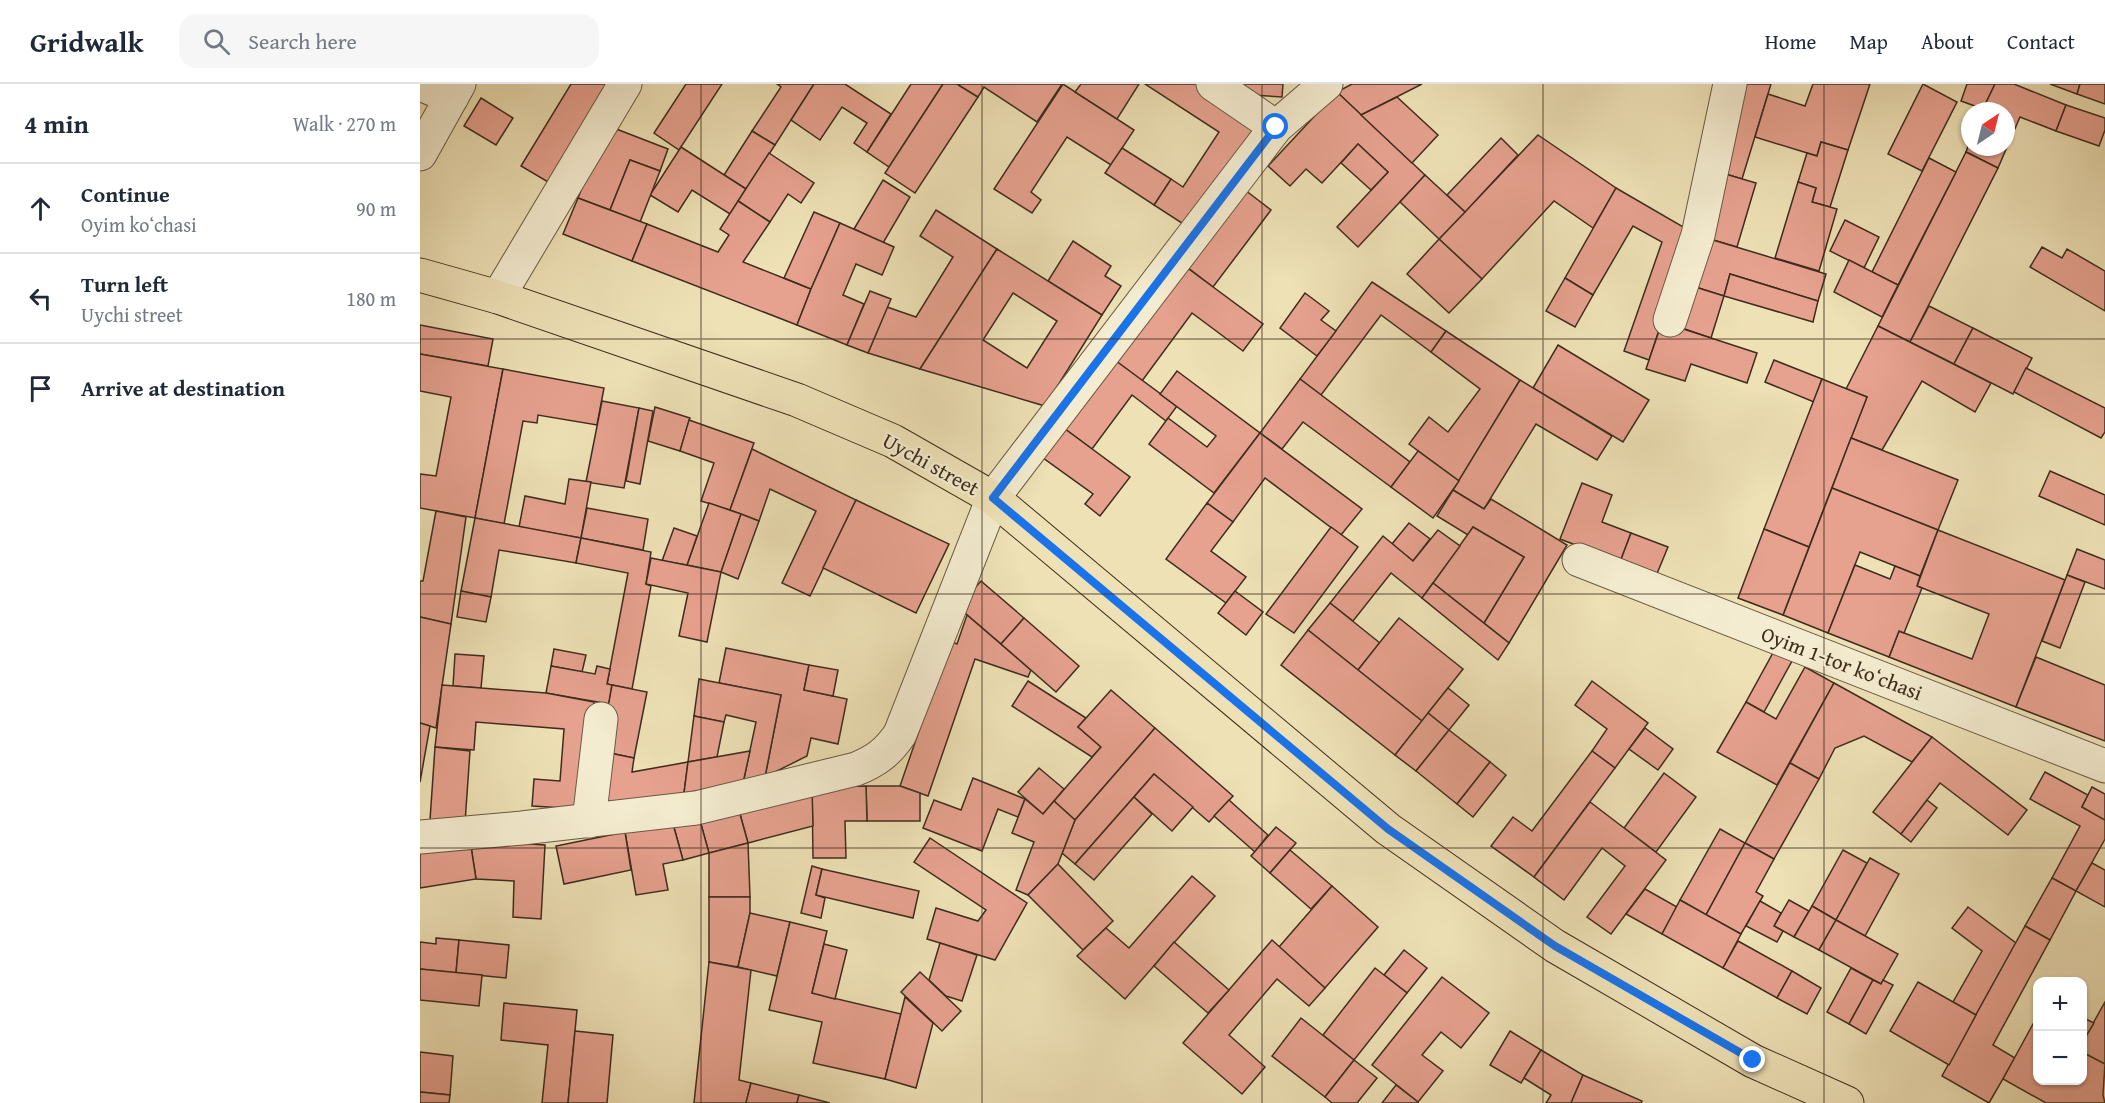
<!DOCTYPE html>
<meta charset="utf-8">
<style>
body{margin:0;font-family:"Gentium Book Plus",serif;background:#f6f6f7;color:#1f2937}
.controls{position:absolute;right:18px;bottom:18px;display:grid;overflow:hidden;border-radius:12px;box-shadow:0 2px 4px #0004}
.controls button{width:54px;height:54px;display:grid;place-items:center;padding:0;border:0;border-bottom:2px solid #e0e1e3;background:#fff;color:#1f2937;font:30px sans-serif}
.compass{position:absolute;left:1541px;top:18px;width:54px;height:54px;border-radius:50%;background:#fff;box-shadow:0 2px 4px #0004;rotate:35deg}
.stop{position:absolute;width:18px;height:18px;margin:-14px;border:4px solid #1a73e8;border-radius:50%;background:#fff}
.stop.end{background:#1a73e8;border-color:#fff;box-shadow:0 2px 6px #0008}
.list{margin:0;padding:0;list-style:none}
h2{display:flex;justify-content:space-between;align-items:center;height:78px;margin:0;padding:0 24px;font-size:26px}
h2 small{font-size:20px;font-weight:400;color:#747a83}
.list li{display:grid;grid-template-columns:39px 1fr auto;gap:18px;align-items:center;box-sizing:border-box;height:90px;padding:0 24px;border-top:2px solid #e0e1e3}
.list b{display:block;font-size:22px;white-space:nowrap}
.list p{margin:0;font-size:20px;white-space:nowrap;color:#747a83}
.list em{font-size:20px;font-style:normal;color:#747a83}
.icon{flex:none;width:33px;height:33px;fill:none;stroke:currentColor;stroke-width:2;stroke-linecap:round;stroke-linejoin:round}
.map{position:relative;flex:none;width:1685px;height:1019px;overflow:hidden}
header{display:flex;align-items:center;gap:36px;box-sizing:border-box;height:84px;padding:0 30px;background:#fff;border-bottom:2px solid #e0e1e3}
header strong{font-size:28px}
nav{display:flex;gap:33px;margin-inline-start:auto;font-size:21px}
.search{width:420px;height:54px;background:#f6f6f7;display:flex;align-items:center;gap:15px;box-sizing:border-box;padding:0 21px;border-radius:18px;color:#747a83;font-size:22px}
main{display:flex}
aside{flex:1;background:#fff}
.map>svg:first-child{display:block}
.building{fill:#e6a18f;stroke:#3e2d1c;stroke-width:1.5;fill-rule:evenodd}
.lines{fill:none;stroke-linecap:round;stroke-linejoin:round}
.minor-casing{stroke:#6a5a42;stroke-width:35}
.major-casing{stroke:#3e2d1c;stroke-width:35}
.minor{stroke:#f4ecd0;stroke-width:33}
.major{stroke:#eee1b6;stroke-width:33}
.route{stroke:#1a73e8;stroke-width:8}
.grid{fill:none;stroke:#3e2d1c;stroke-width:1.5;stroke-opacity:0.55}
.labels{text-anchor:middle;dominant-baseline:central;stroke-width:4.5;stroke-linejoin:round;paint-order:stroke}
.street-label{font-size:21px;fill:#3e2d1c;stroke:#f4ecd0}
</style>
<header>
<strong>Gridwalk</strong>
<div class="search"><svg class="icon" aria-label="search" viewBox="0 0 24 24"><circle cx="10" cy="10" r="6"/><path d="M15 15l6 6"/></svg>Search here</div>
<nav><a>Home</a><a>Map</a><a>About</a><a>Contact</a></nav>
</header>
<main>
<aside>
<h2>4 min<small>Walk · 270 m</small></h2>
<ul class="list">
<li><svg class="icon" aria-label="ahead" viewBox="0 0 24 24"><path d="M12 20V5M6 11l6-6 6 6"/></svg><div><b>Continue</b><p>Oyim koʻchasi</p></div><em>90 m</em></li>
<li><svg class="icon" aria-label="left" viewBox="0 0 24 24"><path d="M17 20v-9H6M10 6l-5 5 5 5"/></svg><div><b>Turn left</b><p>Uychi street</p></div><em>180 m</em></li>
<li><svg class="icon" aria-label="arrive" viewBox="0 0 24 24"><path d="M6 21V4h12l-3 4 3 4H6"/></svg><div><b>Arrive at destination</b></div></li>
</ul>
</aside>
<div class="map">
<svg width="1685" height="1019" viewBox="0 0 1685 1019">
<rect width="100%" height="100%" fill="#eee1b6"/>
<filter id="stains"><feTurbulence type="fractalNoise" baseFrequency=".00333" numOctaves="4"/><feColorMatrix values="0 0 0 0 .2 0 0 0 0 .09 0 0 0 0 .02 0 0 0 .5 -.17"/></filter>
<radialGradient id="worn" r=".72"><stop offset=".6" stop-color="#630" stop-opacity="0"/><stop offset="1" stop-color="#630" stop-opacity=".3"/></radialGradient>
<g class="building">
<polygon points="151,0 187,0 128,98 101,82"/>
<polygon points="266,0 302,0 259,66 234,49"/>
<polygon points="357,0 394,0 355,61 332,47 361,3"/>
<polygon points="394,0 425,0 471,30 447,68 434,59 447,39 422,23 400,56 371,36"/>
<polygon points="491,0 523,0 469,83 447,68"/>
<polygon points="523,0 537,0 558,13 495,109 465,89"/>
<polygon points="537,0 642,0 617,38 564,3 558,13"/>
<polygon points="643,0 714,46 691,81 647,53 611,108 621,116 612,129 574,105"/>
<polygon points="661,0 719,0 697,35 655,8"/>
<polygon points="725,0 784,0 841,38 771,145 734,121 751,95 763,103 799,48"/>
<polygon points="814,0 863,0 862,13 832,11"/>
<polygon points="932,0 1002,0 941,31 917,8"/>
<polygon points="1321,0 1351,0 1322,95 1302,89"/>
<polygon points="1393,0 1450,0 1428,66 1401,58 1397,72 1335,53 1348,10 1385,22"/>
<polygon points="1503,0 1537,18 1502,87 1468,70"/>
<polygon points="1547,0 1575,0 1563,25 1541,17"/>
<polygon points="1575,0 1594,0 1646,21 1636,47 1600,33 1578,84 1546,68 1550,57 1550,63 1586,63 1586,27 1562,27"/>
<polygon points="1630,0 1660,0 1657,10"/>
<polygon points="1660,0 1685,0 1685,20 1657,10"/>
<polygon points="917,8 1005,91 938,163 917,143 968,88 938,60 902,99 886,85 870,102 848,82"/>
<polygon points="977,13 1018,51 992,79 941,31"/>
<polygon points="61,14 93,34 76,61 44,42"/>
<polygon points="1646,21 1685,34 1685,46 1679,62 1636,47"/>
<polygon points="186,41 248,65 240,87 210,76 190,126 158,114"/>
<polygon points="332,47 355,61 326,105 304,91"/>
<polygon points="1118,51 1196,104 1173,144 1134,117 1062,195 1019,155"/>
<polygon points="1081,54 1098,71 1045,128 1027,111"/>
<polygon points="1401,58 1428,66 1410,123 1392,118 1396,104 1378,98 1387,69 1397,72"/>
<polygon points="938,60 968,88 951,106 921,79"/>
<polygon points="261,63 326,105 310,130 272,106 258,128 230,111"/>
<polygon points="702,64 751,95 734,121 685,89"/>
<polygon points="1546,68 1578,84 1490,258 1458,242"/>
<polygon points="349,69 394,99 381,119 368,110 350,138 318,117"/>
<polygon points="1509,74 1536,88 1478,201 1452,188"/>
<polygon points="210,76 240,87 220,138 190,126"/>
<polygon points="1302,89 1336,99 1317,163 1283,153"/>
<polygon points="1005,91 1045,128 1019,155 980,118"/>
<polygon points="463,96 490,113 463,159 434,145"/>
<polygon points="1378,98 1396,104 1392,118 1417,125 1399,187 1355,174"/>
<polygon points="1196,104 1272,148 1229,276 1204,267 1242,158 1213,142 1173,211 1145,194"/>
<polygon points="825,106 851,126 793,203 767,183"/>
<polygon points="158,114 227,140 212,177 143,150"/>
<polygon points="318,117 350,138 323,178 391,205 377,241 212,177 227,140 298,168 309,151 300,145"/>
<polygon points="516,126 577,165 500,285 448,269 467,223 496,233 533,173 500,152"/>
<polygon points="394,128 420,139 391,205 364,194"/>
<polygon points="1425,136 1459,153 1444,184 1410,167"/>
<polygon points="420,139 474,163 462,191 436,180 423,211 444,220 427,261 377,241 391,205"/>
<polygon points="1283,153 1406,190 1398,217 1310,190 1304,212 1269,201"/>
<polygon points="1019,155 1062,195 1029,229 987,190"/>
<polygon points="653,157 691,182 685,192 701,202 682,231 628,197"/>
<polygon points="1622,163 1642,174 1647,165 1685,187 1685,227 1610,183"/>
<path d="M577 165 682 231 625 322 500 285ZM593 209 637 237 607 284 563 256Z"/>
<polygon points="1429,176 1478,201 1462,233 1414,208"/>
<polygon points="762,180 843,240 823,267 772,229 722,297 692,274"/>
<polygon points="1310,190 1398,217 1393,238 1304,212"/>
<polygon points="1145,194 1173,211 1155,243 1126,227"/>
<polygon points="952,198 1026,247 1011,268 961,231 901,311 880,295"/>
<polygon points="1269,201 1304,212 1291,254 1256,242"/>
<polygon points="450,207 471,215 448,269 427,261"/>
<polygon points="885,209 909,227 901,236 916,247 897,272 860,244"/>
<polygon points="1509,222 1553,244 1534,280 1490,258"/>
<polygon points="1242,238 1337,269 1327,299 1271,280 1265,297 1226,285"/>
<polygon points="0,241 73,255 68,282 0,270"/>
<polygon points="1458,242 1571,299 1555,328 1502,297 1462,366 1431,354 1447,313 1426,305"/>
<polygon points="1553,244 1612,274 1593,310 1534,280"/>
<polygon points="1026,247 1100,296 1039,397 989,360 1009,333 1028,348 1060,305 1011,268"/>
<polygon points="1138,261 1229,316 1203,358 1113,304"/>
<polygon points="0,270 83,285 55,434 0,424 0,390 16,392 31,313 0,307"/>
<polygon points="692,274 757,322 746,337 712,311 672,365 641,342"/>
<polygon points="1354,276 1402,295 1394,318 1345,298"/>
<polygon points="1606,284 1685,324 1685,348 1681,354 1594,308"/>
<polygon points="83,285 184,304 177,341 118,331 117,339 103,337 84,440 55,434"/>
<polygon points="757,287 840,349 794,409 729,360 748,334 787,363 796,352 740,310"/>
<polygon points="880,295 990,378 971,403 883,338 862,365 840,349"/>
<polygon points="1402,295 1447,313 1389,463 1344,445"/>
<polygon points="1100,296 1192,352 1177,376 1116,340 1064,425 1033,406"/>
<polygon points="182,317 219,324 204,404 166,398"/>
<polygon points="235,323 270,334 260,367 228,357"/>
<polygon points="219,324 233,327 220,400 206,397"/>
<polygon points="269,336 334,359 310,426 281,417 294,379 260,367"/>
<polygon points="641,342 710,393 680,432 665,420 673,410 619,371"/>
<polygon points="840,349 942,425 921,451 845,394 813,438 787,419"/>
<polygon points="1431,354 1538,396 1518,446 1412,404"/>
<polygon points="332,365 436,416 390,512 362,499 396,427 350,405 339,437 310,426"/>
<polygon points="998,367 1039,397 1013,434 971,403"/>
<polygon points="1630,387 1685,411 1685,441 1619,412"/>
<polygon points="149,395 171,398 161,454 99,443 105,412 145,420"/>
<polygon points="1162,399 1192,411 1182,438 1211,449 1200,478 1140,455"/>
<polygon points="1412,404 1518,446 1500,492 1440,468 1408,549 1363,531"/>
<polygon points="1033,406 1064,425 1071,415 1147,461 1089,559 1064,539 1104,473 1053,443 1048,451 1017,432"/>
<polygon points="436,416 529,460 496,529 403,484"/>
<polygon points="289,419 321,430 301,488 267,481"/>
<polygon points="787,419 813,438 791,467 826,493 806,519 746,475"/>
<polygon points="167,424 228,435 223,466 161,454"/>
<polygon points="16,427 46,433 31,540 0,533 0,497 3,497"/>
<polygon points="321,430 339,437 318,495 301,488"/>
<polygon points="55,434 161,454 156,479 79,466 71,513 41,507"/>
<polygon points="989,439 1010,455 993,477 972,460"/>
<polygon points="911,443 938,463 874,549 846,530"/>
<polygon points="1053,443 1104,473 1064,539 1013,499"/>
<polygon points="254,444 277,452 267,481 242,477"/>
<polygon points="1344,445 1389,463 1363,531 1318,514"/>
<polygon points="1018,446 1040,462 1002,514 971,489 933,537 910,519 963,452 993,477"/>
<polygon points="1518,446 1645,496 1596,623 1469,573 1479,547 1552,575 1569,530 1497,502"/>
<polygon points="1211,449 1248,463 1236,492 1200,478"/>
<polygon points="161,454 231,468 226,500 231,502 212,605 187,600 208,489 156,479"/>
<polygon points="1657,465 1685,476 1685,505 1647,491"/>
<polygon points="231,474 301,488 287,558 259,552 268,509 226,500"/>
<polygon points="1435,481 1470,495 1475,482 1500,492 1497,502 1502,504 1484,549 1479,547 1469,573 1408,549"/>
<polygon points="1647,491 1665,498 1640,564 1622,557"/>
<polygon points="561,497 604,534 581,560 538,523"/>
<polygon points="1013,499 1089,559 1078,576 1002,514"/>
<polygon points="41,507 71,513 66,538 37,533"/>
<polygon points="815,507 843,528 826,551 798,529"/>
<polygon points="910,519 960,559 938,586 888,546"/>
<polygon points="547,531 611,586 608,593 555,575 508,712 480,702 530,557 537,560"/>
<polygon points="0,533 31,540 16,644 0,639"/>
<polygon points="604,534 659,582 636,608 581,560"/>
<polygon points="979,534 1043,585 1002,637 938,586"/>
<polygon points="888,546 1002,637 975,671 861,581"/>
<polygon points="306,564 389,581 384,606 427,615 418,660 391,654 387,672 345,693 361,611 299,599"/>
<polygon points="134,565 166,571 162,588 131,582"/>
<polygon points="1354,567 1372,577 1344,628 1326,618"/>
<polygon points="35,570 64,572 61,604 33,602"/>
<polygon points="1616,573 1685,601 1685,657 1596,623"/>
<polygon points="389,581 418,586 413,612 384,606"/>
<polygon points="131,582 175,590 177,582 190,585 187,600 192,601 189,620 126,609"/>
<polygon points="1385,583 1414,599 1357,701 1297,668 1326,618 1356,635"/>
<polygon points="279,595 361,611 345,693 323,699 336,638 306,631 304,638 274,632"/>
<polygon points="608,597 666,634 658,643 681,663 672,673 592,622"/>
<polygon points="1172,597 1228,639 1195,684 1172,667 1187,645 1155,621"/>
<polygon points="1414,599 1512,653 1492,678 1444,652 1415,664 1399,695 1370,679"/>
<polygon points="22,601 126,609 174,618 161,725 112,722 114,695 140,697 144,645 56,638 54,666 15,663"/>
<polygon points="192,601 227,608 214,674 180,667"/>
<polygon points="1028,604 1049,621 1029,646 1008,629"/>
<polygon points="691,606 735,644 655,736 634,717 681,663 658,643"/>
<polygon points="1008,629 1029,646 996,687 975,671"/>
<polygon points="274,632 304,638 297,673 268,678"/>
<polygon points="0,639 10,642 0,698"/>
<polygon points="735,644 813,712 789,738 734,690 655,780 642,769 655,736"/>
<polygon points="1225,644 1253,665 1238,686 1209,665"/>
<polygon points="1029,646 1070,678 1037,720 996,687"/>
<polygon points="1512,653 1607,726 1588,751 1520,699 1481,750 1453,728"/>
<polygon points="15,663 50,667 45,739 10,736"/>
<polygon points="180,667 214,674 212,688 268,678 264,709 172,725"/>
<polygon points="330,667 323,699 264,709 268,678"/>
<polygon points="1172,667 1195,684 1114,793 1071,762 1093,733 1112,747"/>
<polygon points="1070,678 1086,691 1053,733 1037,720"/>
<polygon points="1370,679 1399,695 1354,775 1325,759"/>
<polygon points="619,684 644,705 623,730 598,708"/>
<polygon points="1625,688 1668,711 1662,723 1685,736 1685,755 1656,807 1632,794 1660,742 1610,715"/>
<polygon points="1244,689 1276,713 1236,768 1204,744"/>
<polygon points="734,690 773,723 752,747 714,713"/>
<polygon points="553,694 605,715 598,733 578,725 562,767 503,744 514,716 541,726"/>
<polygon points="446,702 480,702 500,709 500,737 447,737"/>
<polygon points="446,702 447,737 425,737 426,774 393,774 392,703"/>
<polygon points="392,703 393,742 328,759 318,723"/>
<polygon points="1672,703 1685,710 1685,736 1662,723"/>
<polygon points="714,713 732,730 674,796 655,780"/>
<polygon points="605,715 623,730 634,717 655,736 638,780 608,811 596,806 614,758 592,749"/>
<polygon points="809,716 848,751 835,768 794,732"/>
<polygon points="1507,716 1517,724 1491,758 1481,750"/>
<polygon points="1170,718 1246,776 1191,850 1167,833 1205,782 1182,764 1144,816 1114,793"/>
<polygon points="318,723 328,759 289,769 279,733"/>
<polygon points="279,733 289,769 263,776 253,740"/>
<polygon points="253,740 263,776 243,780 248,806 216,811 205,748"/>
<polygon points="856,743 876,759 850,789 831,772"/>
<polygon points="1300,745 1325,759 1286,831 1260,816"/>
<polygon points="205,748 211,786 144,800 136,762"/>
<polygon points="510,754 607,819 575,876 507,855 516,824 558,837 566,826 494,778"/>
<polygon points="50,756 125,761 121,835 93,833 94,797 56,795"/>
<polygon points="50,756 56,795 0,804 0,764"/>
<polygon points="328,759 330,813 289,813 289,769"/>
<polygon points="1325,759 1354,775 1336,808 1343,812 1321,850 1286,831"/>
<polygon points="870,766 912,802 891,825 850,789"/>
<polygon points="1423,766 1447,779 1416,836 1392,822"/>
<polygon points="1450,774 1479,790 1445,852 1416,836"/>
<polygon points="1672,779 1685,786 1685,823 1656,807"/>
<polygon points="638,780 693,837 663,866 608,811"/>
<polygon points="392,782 402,785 396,811 405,814 401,834 381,829"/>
<polygon points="402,785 499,807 493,834 396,811"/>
<polygon points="772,792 795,812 705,915 657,872 686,844 709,864"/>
<polygon points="1632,794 1656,807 1630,856 1605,842"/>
<polygon points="912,802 958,843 905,904 859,863"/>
<polygon points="1225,805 1257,823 1242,850 1206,830"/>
<polygon points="289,813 330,813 330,829 318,883 289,878"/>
<polygon points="1260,816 1321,850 1303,884 1242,850"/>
<polygon points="1369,816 1389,827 1374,853 1354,842"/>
<polygon points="1340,817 1361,829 1354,842 1363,847 1357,858 1326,842"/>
<polygon points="1392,822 1416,836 1399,866 1374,853"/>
<polygon points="1548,823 1596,859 1556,931 1533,918 1562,867 1532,844"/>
<polygon points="330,829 370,838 357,892 318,883"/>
<polygon points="1416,836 1478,870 1461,900 1399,866"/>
<polygon points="370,838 407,847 392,909 481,930 465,995 393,979 402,938 349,926"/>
<polygon points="1605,842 1630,856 1573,961 1595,974 1569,1019 1522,992"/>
<polygon points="16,854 39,856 36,889 0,885 0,858 16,860"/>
<polygon points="39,856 89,861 86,894 36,889"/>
<polygon points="852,856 905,904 889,922 857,895 809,951 845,983 822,1010 763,959"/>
<polygon points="1318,857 1372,887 1357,914 1303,884"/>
<polygon points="754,858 809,906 788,929 734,882"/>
<polygon points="520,859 557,871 542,917 526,912 509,896"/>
<polygon points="404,860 427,866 415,915 392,909"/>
<polygon points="984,866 1007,884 987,909 964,891"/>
<polygon points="289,878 331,886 319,996 331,999 326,1019 274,1019"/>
<polygon points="955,884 987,909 934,976 903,951"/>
<polygon points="1431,884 1453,896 1429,940 1407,928"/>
<polygon points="0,885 62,891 59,922 0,916"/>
<polygon points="1372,887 1401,904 1387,930 1357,914"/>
<polygon points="500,888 541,927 522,947 481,908"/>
<polygon points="1022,893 1069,929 1041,964 1021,948 1002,971 1023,987 998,1018 952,981"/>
<polygon points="1453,896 1461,900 1463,896 1473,901 1446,950 1429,940"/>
<polygon points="1498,898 1556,931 1529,981 1470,947"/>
<polygon points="485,913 513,939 496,1004 465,995"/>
<polygon points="1685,918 1685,980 1662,968 1662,959"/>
<polygon points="84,919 157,926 148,1019 122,1019 128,961 81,956"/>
<polygon points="1662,933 1674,939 1662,959"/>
<polygon points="881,934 934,976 905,1013 852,972"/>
<polygon points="1613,940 1618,943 1618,996 1662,996 1662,968 1685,980 1683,1011 1685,1019 1626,1019 1583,995"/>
<polygon points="155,947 193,951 187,1019 148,1019"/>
<polygon points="1090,947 1121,966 1101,999 1070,981"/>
<polygon points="1121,966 1163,991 1151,1019 1126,1019 1131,1011 1104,994"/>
<polygon points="0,968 33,972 30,1011 0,1008"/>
<polygon points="934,976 957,994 937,1019 912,1019 905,1013"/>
<polygon points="1163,991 1222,1017 1221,1019 1151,1019"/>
<polygon points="331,999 379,1011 377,1019 326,1019"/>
<polygon points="976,1001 998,1018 997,1019 962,1019"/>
<polygon points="0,1008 30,1011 29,1019 0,1019"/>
<polygon points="379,1011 410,1019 377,1019"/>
</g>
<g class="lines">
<defs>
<g id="minor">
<polyline points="0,0 32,13"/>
<polyline points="793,0 856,43"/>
<polyline points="0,70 39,0"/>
<polyline points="78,213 205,0"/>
<polyline points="1250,236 1278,151 1310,0"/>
<polyline points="1159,476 1685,682"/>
<polyline points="169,737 181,635"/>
<path d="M0 753 102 744 276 724 436 685C456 677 468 668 480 650L573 414 856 43 906 0"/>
</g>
<polyline id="major" points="0,191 78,213 377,316 473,357 573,414 968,745 1135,862 1333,977 1427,1019"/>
</defs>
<use href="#minor" class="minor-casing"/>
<use href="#major" class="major-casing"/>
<use href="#minor" class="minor"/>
<use href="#major" class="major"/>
</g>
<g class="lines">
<polyline class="route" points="856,43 573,414 968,745 1135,862 1333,976"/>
</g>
<path class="grid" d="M281 0V1019M562 0V1019M842 0V1019M1123 0V1019M1404 0V1019M0 255H1685M0 510H1685M0 764H1685"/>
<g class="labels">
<g class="street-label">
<text transform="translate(511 380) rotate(29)">Uychi street</text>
<text transform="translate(1422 579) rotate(21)">Oyim 1-tor koʻchasi</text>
</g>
</g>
<rect width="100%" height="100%" filter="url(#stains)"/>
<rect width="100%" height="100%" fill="url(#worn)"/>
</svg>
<div class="controls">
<button>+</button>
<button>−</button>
</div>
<svg class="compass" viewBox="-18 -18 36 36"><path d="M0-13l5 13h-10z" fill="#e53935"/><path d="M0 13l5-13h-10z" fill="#747a83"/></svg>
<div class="stop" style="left:856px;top:43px"></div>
<div class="stop end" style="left:1333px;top:976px"></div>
</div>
</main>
